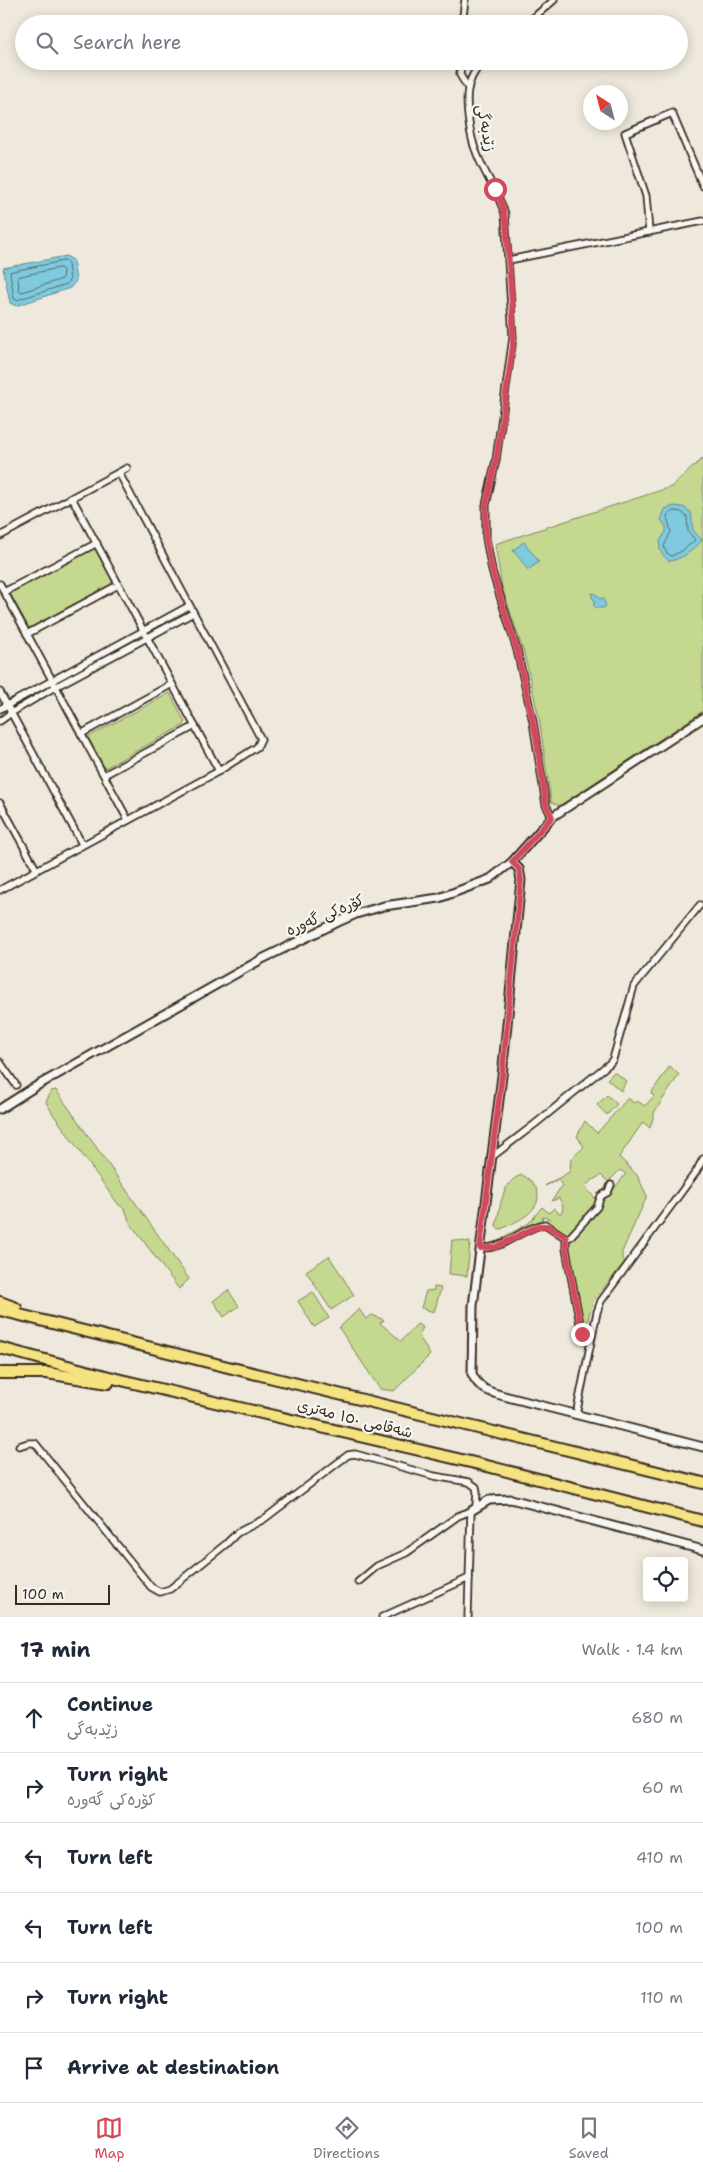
<!DOCTYPE html>
<meta charset="utf-8">
<style>
body{margin:0;font-family:"Shantell Sans","Playpen Sans Arabic",sans-serif;background:#f2f2f3;color:#1f2937}
.controls{position:absolute;right:15px;bottom:15px;display:grid;overflow:hidden;border-radius:5px;box-shadow:0 2px 12px #0003}
.controls button{width:45px;height:45px;display:grid;place-items:center;padding:0;border:0;border-bottom:1px solid #e0e1e3;background:#fff;color:#1f2937;font:25px sans-serif}
.compass{position:absolute;left:583px;top:85px;width:45px;height:45px;border-radius:50%;background:#fff;box-shadow:0 2px 12px #0003;rotate:324deg}
.scale{position:absolute;left:15px;bottom:12px;width:95px;box-sizing:border-box;padding-left:5px;border:2px solid #3b2a1e;border-top:0;font-size:14px;line-height:18px;white-space:nowrap;color:#3b2a1e;-webkit-text-stroke:4px #f6f6f2;paint-order:stroke}
.stop{position:absolute;width:15px;height:15px;margin:-11px;border:4px solid #d1495b;border-radius:50%;background:#fff}
.stop.end{background:#d1495b;border-color:#fff;box-shadow:0 1px 5px #0008}
.list{margin:0;padding:0;list-style:none}
h2{display:flex;justify-content:space-between;align-items:center;height:65px;margin:0;padding:0 20px;font-size:21px}
h2 small{font-size:16px;font-weight:400;color:#747a83}
.list li{display:grid;grid-template-columns:32px 1fr auto;gap:15px;align-items:center;box-sizing:border-box;height:70px;padding:0 20px;border-top:1px solid #e0e1e3}
.list b{display:block;font-size:19px;white-space:nowrap}
.list p{margin:0;font-size:16px;white-space:nowrap;color:#747a83}
.list em{font-size:16px;font-style:normal;color:#747a83}
.icon{flex:none;width:28px;height:28px;fill:none;stroke:currentColor;stroke-width:2;stroke-linecap:round;stroke-linejoin:round}
.map{position:relative;flex:none;width:703px;height:1617px;overflow:hidden}
.search{position:absolute;background:#fff;box-shadow:0 2px 12px #0003;left:15px;right:15px;top:15px;height:55px;display:flex;align-items:center;gap:12px;box-sizing:border-box;padding:0 18px;border-radius:28px;color:#747a83;font-size:19px}
.sheet{height:485px;background:#fff}
nav{display:flex;justify-content:space-around;align-items:center;box-sizing:border-box;height:70px;border-top:1px solid #e0e1e3;background:#fff;font-size:14px;color:#747a83}
nav a{display:grid;justify-items:center;gap:2px}
nav .on{color:#d1495b}
.map>svg:first-child{display:block}
.green{fill:#c4d98f;stroke:#808256}
.water{fill:#7fcadf;stroke:#648a92}
.lines{fill:none;stroke-linecap:round;stroke-linejoin:round}
.shore{stroke:#566a6b;stroke-width:1}
.minor-casing{stroke:#3b2a1e;stroke-width:9}
.tertiary-casing{stroke:#3b2a1e;stroke-width:11}
.motorway-casing{stroke:#3b2a1e;stroke-width:14}
.minor{stroke:#f6f6f2;stroke-width:5.5}
.tertiary{stroke:#f6f6f2;stroke-width:7}
.motorway{stroke:#f5e381;stroke-width:10}
.route{stroke:#d1495b;stroke-width:6}
.labels{text-anchor:middle;dominant-baseline:central;stroke-width:4.5;stroke-linejoin:round;paint-order:stroke}
.street-label{font-size:15px;fill:#3b2a1e;stroke:#f6f6f2}
</style>
<div class="map">
<svg width="703" height="1617" viewBox="0 0 703 1617">
<rect width="100%" height="100%" fill="#eee9dc"/>
<filter id="ink" filterUnits="userSpaceOnUse"><feTurbulence type="fractalNoise" baseFrequency=".02" numOctaves="2"/><feDisplacementMap in="SourceGraphic" scale="10" xChannelSelector="R" yChannelSelector="G"/><feConvolveMatrix kernelMatrix="1 2 1 2 8 2 1 2 1" color-interpolation-filters="sRGB"/></filter>
<g filter="url(#ink)">
<g class="green">
<polygon points="703,458 703,711 559,806 551,802 539,718 524,653 502,587 495,544 671,487"/>
<polygon points="95,548 112,580 111,584 29,628 10,593"/>
<polygon points="170,693 185,722 184,725 105,768 88,737"/>
<path d="M670 1066 679 1075 655 1111 650 1128 643 1122 619 1157 637 1175 647 1196 622 1252V1258L625 1262 593 1301 584 1334 568 1243 626 1174 620 1170 608 1182 601 1175 590 1182 585 1187 594 1197 599 1199 592 1211 567 1236 549 1223 550 1219 543 1217 541 1223 503 1241 502 1238 529 1223 542 1207 549 1213 554 1208 560 1214 562 1212 563 1206 559 1198 552 1201 562 1185 558 1180 545 1186C554 1179 562 1178 570 1171L571 1159 584 1147 577 1136 585 1121 597 1133 628 1098 634 1103 637 1101 645 1106 654 1096 651 1093Z"/>
<polygon points="614,1072 626,1081 621,1091 607,1079"/>
<polygon points="56,1090 189,1279 179,1289 130,1223 125,1209 118,1204 53,1114 46,1102 51,1091"/>
<polygon points="607,1095 617,1104 607,1115 597,1105"/>
<path d="M522 1175C528 1178 533 1182 536 1188 546 1210 516 1222 501 1229L497 1228 496 1225C501 1207 501 1181 522 1175Z"/>
<polygon points="452,1240 470,1242 467,1276 449,1274"/>
<polygon points="329,1256 354,1295 331,1310 306,1271"/>
<polygon points="434,1287 441,1288 434,1312 421,1308 426,1291 434,1290"/>
<polygon points="228,1290 239,1306 224,1317 213,1301"/>
<polygon points="313,1292 329,1318 314,1327 298,1301"/>
<polygon points="359,1309 366,1319 372,1315 384,1320 380,1323 401,1341 417,1324 423,1327 419,1336 430,1355 394,1391 380,1389 339,1328"/>
</g>
<g class="water">
<polygon points="66,256 73,260 76,281 70,288 16,306 10,303 3,268"/>
<path d="M674 506 683 507 691 512 693 530 702 540C695 550 680 560 669 561 657 551 657 543 666 532V526L661 520 665 509Z"/>
<polygon points="524,542 539,562 528,570 513,550"/>
<polygon points="592,593 596,594 600,599 603,598 606,606 604,608 596,608 593,604 595,602 592,597"/>
</g>
<g class="lines">
<g class="shore">
<polygon points="65,261 68,264 70,279 67,284 17,300 14,299 10,272"/>
<polygon points="60,268 63,270 62,279 22,292 19,291 18,277"/>
<polygon points="675,511 681,512 687,516 688,531 695,540 682,551 671,556 666,552 664,546 671,532 667,516"/>
</g>
<defs>
<g id="minor">
<polyline points="462,24 465,0"/>
<polyline points="526,24 554,0"/>
<polyline points="461,61 460,75 468,88"/>
<path d="M483 61C477 68 471 76 469 85 464 101 470 138 477 154 485 175 498 192 505 214L513 337 496 460 486 505V538L492 571 517 650 533 722 546 805 552 817"/>
<polyline points="649,232 646,196 625,133 672,113 703,186"/>
<polyline points="509,260 703,221"/>
<polyline points="72,498 219,771"/>
<polyline points="0,536 127,468"/>
<polyline points="0,584 128,820"/>
<polyline points="4,592 97,543"/>
<polyline points="27,634 118,585"/>
<polyline points="0,692 82,844"/>
<polyline points="0,709 189,606"/>
<polyline points="0,721 11,713 55,687 193,613"/>
<polyline points="81,734 172,684"/>
<polyline points="104,775 195,726"/>
<polyline points="0,803 36,869"/>
<polyline points="0,890 219,771 257,747 261,739 119,473"/>
<polyline points="0,1062 16,1085"/>
<polyline points="493,1156 535,1124 610,1063 613,1059 634,986 700,905"/>
<polyline points="566,1238 566,1249 582,1334"/>
<path d="M480 1248C504 1250 521 1228 545 1224L566 1238 570 1237 597 1207 601 1196 608 1192 611 1185"/>
<polyline points="576,1415 597,1312 601,1301 696,1172 703,1159"/>
<polyline points="19,1446 28,1443 35,1443 151,1587 160,1592 170,1589 226,1544 237,1533 264,1519 348,1455 355,1454 434,1476 469,1482 476,1487 477,1492 476,1506"/>
<polyline points="358,1582 377,1566 406,1553 458,1516 471,1511 468,1617"/>
<polyline points="382,1617 469,1578"/>
</g>
<g id="tertiary">
<path d="M512 862 519 869 521 880 502 1076 473 1306 472 1374C479 1389 489 1392 504 1396L703 1447"/>
<polyline points="0,1109 33,1088 262,959 338,922 356,914 384,906 439,898 490,879 512,862 552,817 703,718"/>
<polyline points="471,1511 489,1500 511,1499 703,1550"/>
</g>
<g id="motorway">
<polyline points="0,1302 16,1308"/>
<polyline points="0,1310 228,1367 703,1483"/>
<polyline points="0,1348 117,1379 483,1465 703,1521"/>
<polyline points="0,1373 47,1373 108,1383"/>
</g>
</defs>
<use href="#minor" class="minor-casing"/>
<use href="#tertiary" class="tertiary-casing"/>
<use href="#motorway" class="motorway-casing"/>
<use href="#minor" class="minor"/>
<use href="#tertiary" class="tertiary"/>
<use href="#motorway" class="motorway"/>
</g>
</g>
<g class="lines" filter="url(#ink)">
<path class="route" d="M495 189 502 205 506 223 513 317V346L496 460 486 505V538L492 571 517 650 536 736 546 805 552 817 512 862 519 869 521 880 502 1076 480 1248 496 1247 538 1226H549C554 1232 561 1232 566 1238V1249L582 1334"/>
</g>
<g class="labels">
<g class="street-label">
<text transform="translate(486 128) rotate(79)">زێدبەگی</text>
<text transform="translate(325 915) rotate(-23)">کۆرەکی گەورە</text>
<text transform="translate(355 1419) rotate(14)">شەقامی ١٥٠ مەتری</text>
</g>
</g>
</svg>
<div class="controls">
<button><svg class="icon" aria-label="locate" viewBox="0 0 24 24"><circle cx="12" cy="12" r="6"/><path d="M12 2v4M12 18v4M2 12h4M18 12h4"/></svg></button>
</div>
<svg class="compass" viewBox="-18 -18 36 36"><path d="M0-13l5 13h-10z" fill="#e53935"/><path d="M0 13l5-13h-10z" fill="#747a83"/></svg>
<div class="scale">100 m</div>
<div class="stop" style="left:495px;top:189px"></div>
<div class="stop end" style="left:582px;top:1334px"></div>
<div class="search"><svg class="icon" aria-label="search" viewBox="0 0 24 24"><circle cx="10" cy="10" r="6"/><path d="M15 15l6 6"/></svg>Search here</div>
</div>
<section class="sheet">
<h2>17 min<small>Walk · 1.4 km</small></h2>
<ul class="list">
<li><svg class="icon" aria-label="ahead" viewBox="0 0 24 24"><path d="M12 20V5M6 11l6-6 6 6"/></svg><div><b>Continue</b><p>زێدبەگی</p></div><em>680 m</em></li>
<li><svg class="icon" aria-label="right" viewBox="0 0 24 24"><path d="M7 20v-9h11M14 6l5 5-5 5"/></svg><div><b>Turn right</b><p>کۆرەکی گەورە</p></div><em>60 m</em></li>
<li><svg class="icon" aria-label="left" viewBox="0 0 24 24"><path d="M17 20v-9H6M10 6l-5 5 5 5"/></svg><div><b>Turn left</b></div><em>410 m</em></li>
<li><svg class="icon" aria-label="left" viewBox="0 0 24 24"><path d="M17 20v-9H6M10 6l-5 5 5 5"/></svg><div><b>Turn left</b></div><em>100 m</em></li>
<li><svg class="icon" aria-label="right" viewBox="0 0 24 24"><path d="M7 20v-9h11M14 6l5 5-5 5"/></svg><div><b>Turn right</b></div><em>110 m</em></li>
<li><svg class="icon" aria-label="arrive" viewBox="0 0 24 24"><path d="M6 21V4h12l-3 4 3 4H6"/></svg><div><b>Arrive at destination</b></div></li>
</ul>
</section>
<nav>
<a class="on"><svg class="icon" aria-label="map" viewBox="0 0 24 24"><path d="M3 6l6-2 6 2 6-2v14l-6 2-6-2-6 2zM9 4v14M15 6v14"/></svg>Map</a>
<a><svg class="icon" aria-label="directions" viewBox="0 0 24 24"><path d="M12 3l9 9-9 9-9-9zM9 14v-3h6M13 9l2 2-2 2"/></svg>Directions</a>
<a><svg class="icon" aria-label="saved" viewBox="0 0 24 24"><path d="M7 4h10v16l-5-4-5 4z"/></svg>Saved</a>
</nav>
